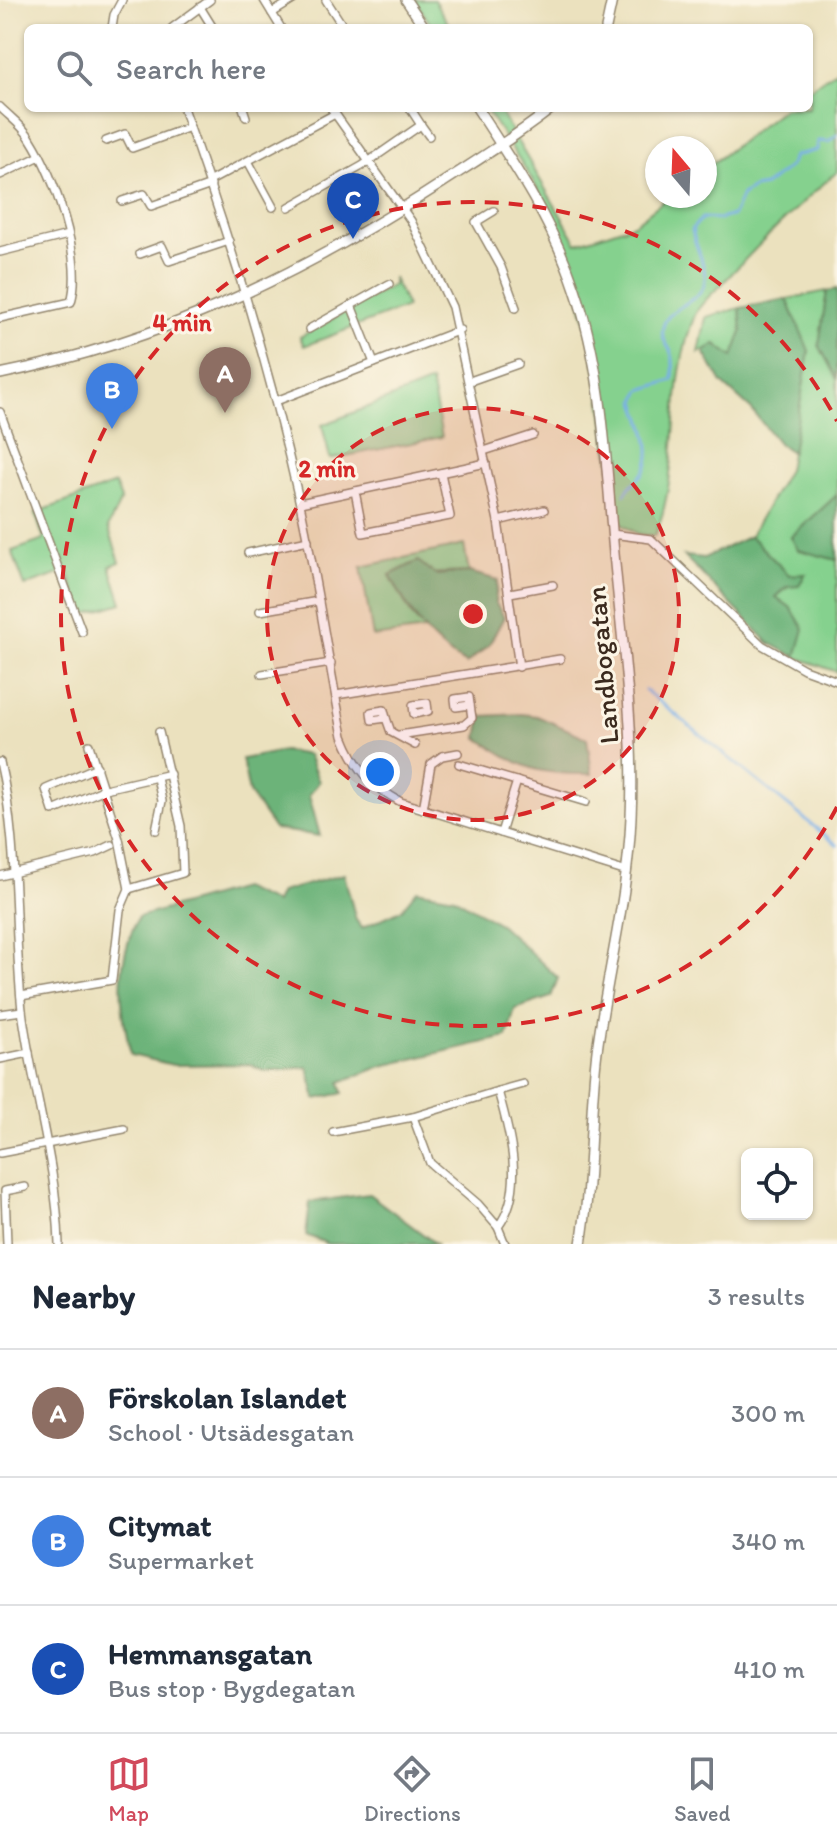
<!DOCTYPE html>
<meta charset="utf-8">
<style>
body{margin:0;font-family:Itim,sans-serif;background:#f6f6f7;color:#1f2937}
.controls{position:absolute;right:24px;bottom:24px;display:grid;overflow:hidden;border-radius:12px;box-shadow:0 2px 6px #0004}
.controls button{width:72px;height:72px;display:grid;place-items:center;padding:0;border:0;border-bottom:2px solid #e0e1e3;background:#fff;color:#1f2937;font:40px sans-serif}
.compass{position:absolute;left:645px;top:136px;width:72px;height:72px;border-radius:50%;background:#fff;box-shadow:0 2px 6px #0004;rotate:341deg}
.you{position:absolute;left:380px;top:772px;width:28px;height:28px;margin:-20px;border:6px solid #fff;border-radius:50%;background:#1a73e8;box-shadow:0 0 0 12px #1a73e833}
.badge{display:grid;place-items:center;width:52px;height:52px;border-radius:50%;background:#d1495b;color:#fff;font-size:26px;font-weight:700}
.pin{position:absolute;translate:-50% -66px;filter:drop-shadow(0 2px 4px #0008)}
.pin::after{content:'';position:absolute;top:42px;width:28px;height:24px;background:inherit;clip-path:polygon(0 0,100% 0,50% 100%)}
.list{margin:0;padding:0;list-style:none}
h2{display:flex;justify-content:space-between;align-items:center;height:104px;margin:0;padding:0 32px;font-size:34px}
h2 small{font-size:26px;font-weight:400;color:#747a83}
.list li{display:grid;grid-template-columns:52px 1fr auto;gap:24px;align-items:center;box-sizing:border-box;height:128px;padding:0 32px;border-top:2px solid #e0e1e3}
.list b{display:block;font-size:30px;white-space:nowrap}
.list p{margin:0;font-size:26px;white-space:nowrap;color:#747a83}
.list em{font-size:26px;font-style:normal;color:#747a83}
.icon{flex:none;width:44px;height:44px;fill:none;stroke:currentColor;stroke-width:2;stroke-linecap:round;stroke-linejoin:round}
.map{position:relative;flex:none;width:837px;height:1244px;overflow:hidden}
.search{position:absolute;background:#fff;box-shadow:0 2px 6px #0004;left:24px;right:24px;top:24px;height:88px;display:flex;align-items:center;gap:20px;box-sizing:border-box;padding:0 28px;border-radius:12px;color:#747a83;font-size:30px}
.sheet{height:488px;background:#fff}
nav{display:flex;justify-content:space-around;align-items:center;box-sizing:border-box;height:112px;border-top:2px solid #e0e1e3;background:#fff;font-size:22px;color:#747a83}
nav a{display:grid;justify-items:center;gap:4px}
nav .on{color:#d1495b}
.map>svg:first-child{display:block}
.green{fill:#85d18e;stroke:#607e56;stroke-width:2}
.forest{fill:#6cb379;stroke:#546e4c;stroke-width:2}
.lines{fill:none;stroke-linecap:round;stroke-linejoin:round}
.stream{stroke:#79afe7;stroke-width:3}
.minor-casing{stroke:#93866e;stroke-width:10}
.tertiary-casing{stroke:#93866e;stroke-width:12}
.minor{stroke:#fff;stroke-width:7}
.tertiary{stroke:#fff;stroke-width:9}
.ring{fill:none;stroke:#d62828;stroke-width:4;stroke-dasharray:14 10}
.labels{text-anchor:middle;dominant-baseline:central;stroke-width:6;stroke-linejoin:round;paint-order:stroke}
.street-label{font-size:28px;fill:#3b2a1e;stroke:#fcf5e5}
.centre{fill:#d62828;stroke:#fcf5e5;stroke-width:4}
.ring-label{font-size:24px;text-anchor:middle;font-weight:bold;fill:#d62828;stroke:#fcf5e5;stroke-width:6;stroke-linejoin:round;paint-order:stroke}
</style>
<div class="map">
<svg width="837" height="1244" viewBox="0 0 837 1244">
<rect width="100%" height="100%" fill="#fcf5e5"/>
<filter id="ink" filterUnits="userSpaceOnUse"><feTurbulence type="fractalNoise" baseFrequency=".0125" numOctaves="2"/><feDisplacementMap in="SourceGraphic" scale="16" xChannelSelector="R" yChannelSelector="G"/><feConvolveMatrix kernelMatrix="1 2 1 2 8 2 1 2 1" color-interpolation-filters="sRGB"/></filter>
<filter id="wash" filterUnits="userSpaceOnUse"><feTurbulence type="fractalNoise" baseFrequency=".006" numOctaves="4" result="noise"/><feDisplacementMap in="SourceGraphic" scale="32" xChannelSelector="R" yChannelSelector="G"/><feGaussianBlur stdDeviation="1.8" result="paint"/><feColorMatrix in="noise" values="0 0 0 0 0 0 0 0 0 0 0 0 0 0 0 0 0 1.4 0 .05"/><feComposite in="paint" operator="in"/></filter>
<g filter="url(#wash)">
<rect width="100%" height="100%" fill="#ebe1be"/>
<g class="green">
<polygon points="415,0 434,0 451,28 433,28"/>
<path d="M837 70V172C796 207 760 243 723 283 714 292 700 303 695 315 666 385 683 467 655 536L638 534 616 521C606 416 591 297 544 201 528 169 504 138 485 108H498L577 243 634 224 670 196H705V169L784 108H809V89Z"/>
<polygon points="393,278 407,307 304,346 300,337 393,285"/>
<polygon points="827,291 819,345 837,379 837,495 791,537 799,550 837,560 837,672 796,657 803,629 791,608 776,597 805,574 789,575 750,536 788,470 809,351 787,299"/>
<polygon points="740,308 742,331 733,358 716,344 699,353 706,317"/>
<polygon points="431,382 442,437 330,459 322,425"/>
<polygon points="115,484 121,500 108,527 120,562 110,566 122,603 83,615 68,571 25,586 12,551 44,540 35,513"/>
<polygon points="464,545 469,572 390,575 412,616 425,630 373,637 361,567"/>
</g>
<g class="forest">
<polygon points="837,289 837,379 819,345 827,291"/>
<polygon points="787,299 809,351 792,452 779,444 751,409 722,383 704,352 715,344 733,357 742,331 740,308"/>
<polygon points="837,495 837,560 798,550 791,537"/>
<polygon points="750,536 789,575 805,574 799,586 787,587 776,597 791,608 804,629 796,657 769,643 684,556 704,558"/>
<path d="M418 561 436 575 469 572 498 580 495 602 504 617 489 645 466 664C429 644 409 612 390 575Z"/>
<path d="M522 714 537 716 587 738 592 774C537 775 524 769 478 738L482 716Z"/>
<polygon points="283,751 308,755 319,782 309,795 320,836 274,829 249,793 242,759"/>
<path d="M344 874 356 920 362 928 401 910 417 890 454 897 501 925 558 978 551 997 515 1009 507 1037 382 1066 340 1082 343 1093 316 1099 308 1067 264 1071 251 1064 173 1065 131 1055C119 1003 115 967 138 917L241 888 275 903 280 892Z"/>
<polygon points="369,1194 436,1244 328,1244 306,1235 310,1202"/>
</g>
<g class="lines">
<g class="stream">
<path d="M625 494C630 484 640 479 645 470 656 449 642 421 636 401L641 390 673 380C673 373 674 362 672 355 669 344 660 341 663 327 668 304 706 303 705 277 705 262 694 244 692 229L702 218 720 219 733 215 742 195 753 188 765 186 790 166 794 156 817 150 818 141 829 142 837 135"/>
<polyline points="645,690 837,845"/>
</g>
</g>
</g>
<g filter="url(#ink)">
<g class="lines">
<defs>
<g id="minor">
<polyline points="264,0 281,28"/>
<polyline points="326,0 344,28"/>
<polyline points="200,7 213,28"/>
<polyline points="272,13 293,0"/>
<polyline points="112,28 114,15 122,0"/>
<polyline points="172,28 210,0"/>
<path d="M0 107C10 117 23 126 30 138 54 176 84 258 71 302L0 318"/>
<path d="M183 108C230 238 270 369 300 504 317 581 328 659 343 736 355 767 371 786 401 802L627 872"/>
<polyline points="243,108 246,117"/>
<polyline points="331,108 411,221 452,307 498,521 519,667"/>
<polyline points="410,108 421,125"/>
<polyline points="106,141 125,134 132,148 190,127"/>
<polyline points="248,161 273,207"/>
<polyline points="0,175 40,156"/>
<polyline points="210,181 335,114"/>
<polyline points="122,201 144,194 151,206 211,185"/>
<polyline points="289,207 362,166 421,125 429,136"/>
<polyline points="494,211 476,222 501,267 516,308"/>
<polyline points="0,252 68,235"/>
<polyline points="140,254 162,246 169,261 229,241"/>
<polyline points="351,305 374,363"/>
<polyline points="309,329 389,284"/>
<polyline points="470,381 518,364"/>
<polyline points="276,401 460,330"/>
<polyline points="0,412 82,632"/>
<polyline points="484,451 533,435"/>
<polyline points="355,491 363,533 450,516 441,473"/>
<polyline points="300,503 486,463"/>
<polyline points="498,521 544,510"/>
<polyline points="612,534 651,539 762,645 804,669 837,681"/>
<polyline points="248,553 308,540"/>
<polyline points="510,593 553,585"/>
<polyline points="260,611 319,601"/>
<polyline points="262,674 331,663"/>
<polyline points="336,695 560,659"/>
<polygon points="469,697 470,705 456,707 455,699"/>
<polygon points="427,703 428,711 414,714 413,705"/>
<polygon points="384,710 386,718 372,720 371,712"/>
<polyline points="386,718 391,732 415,745"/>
<polyline points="399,735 464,725 472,718 470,705"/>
<path d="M0 762C19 844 13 927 22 1010 32 1088 57 1165 59 1244"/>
<polyline points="459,764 586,802"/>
<polyline points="97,767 46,789 53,811 105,789 170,774"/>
<polyline points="423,809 431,764 442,756 458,753"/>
<polyline points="156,830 162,801 157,778"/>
<polyline points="501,833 517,781"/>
<polyline points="0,876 95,853 112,845"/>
<polyline points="129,889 183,873 181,826 159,732"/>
<polyline points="21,996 112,980 120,910 129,889 119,839 89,745"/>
<polyline points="0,1014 22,1011"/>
<polyline points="0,1059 29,1053"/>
<polyline points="498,1091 523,1084"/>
<polyline points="413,1117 430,1163 478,1204 498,1227"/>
<path d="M333 1132 413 1117 498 1091C510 1133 526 1190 498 1227L505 1244"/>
<polyline points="0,1153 124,1129"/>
<polyline points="7,1244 5,1191 25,1187"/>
</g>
<g id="tertiary">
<polyline points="406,0 425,28"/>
<polyline points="606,28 612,0"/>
<path d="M477 108C515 166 553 223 575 289 605 377 606 472 615 564 623 648 635 733 631 817 628 897 607 973 597 1051 589 1115 592 1180 581 1244"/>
<path d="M0 374C164 341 302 274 442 183 479 159 517 136 552 108"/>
</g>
</defs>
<use href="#minor" class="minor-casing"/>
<use href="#tertiary" class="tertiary-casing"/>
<use href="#minor" class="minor"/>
<use href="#tertiary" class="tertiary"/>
</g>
</g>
<circle cx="473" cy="614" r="206" fill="#d62828" fill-opacity=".12"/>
<g class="ring">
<circle cx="473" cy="614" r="206"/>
<path d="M837 807A412 412 0 1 1 837 421"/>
</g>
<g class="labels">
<g class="street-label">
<text transform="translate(602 665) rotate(-95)">Landbogatan</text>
</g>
</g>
<circle cx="473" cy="614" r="12" class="centre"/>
<g class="ring-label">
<text x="182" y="331">4 min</text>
<text x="327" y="477">2 min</text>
</g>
</svg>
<div class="controls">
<button><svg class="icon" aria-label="locate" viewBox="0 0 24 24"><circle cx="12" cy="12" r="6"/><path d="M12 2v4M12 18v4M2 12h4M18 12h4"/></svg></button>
</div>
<svg class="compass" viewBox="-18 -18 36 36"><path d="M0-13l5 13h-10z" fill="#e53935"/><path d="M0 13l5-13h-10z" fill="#747a83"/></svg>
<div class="you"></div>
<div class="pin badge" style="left:225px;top:413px;background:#8d6e63">A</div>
<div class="pin badge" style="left:112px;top:429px;background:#3f7fe0">B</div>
<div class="pin badge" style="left:353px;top:239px;background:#1a4fb4">C</div>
<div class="search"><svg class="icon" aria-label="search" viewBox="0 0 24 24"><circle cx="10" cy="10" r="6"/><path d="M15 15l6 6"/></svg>Search here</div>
</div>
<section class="sheet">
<h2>Nearby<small>3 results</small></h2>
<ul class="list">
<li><span class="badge" style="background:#8d6e63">A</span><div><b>Förskolan Islandet</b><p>School · Utsädesgatan</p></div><em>300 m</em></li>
<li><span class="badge" style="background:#3f7fe0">B</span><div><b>Citymat</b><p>Supermarket</p></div><em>340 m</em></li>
<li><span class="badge" style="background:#1a4fb4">C</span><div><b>Hemmansgatan</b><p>Bus stop · Bygdegatan</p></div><em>410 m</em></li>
</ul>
</section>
<nav>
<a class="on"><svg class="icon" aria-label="map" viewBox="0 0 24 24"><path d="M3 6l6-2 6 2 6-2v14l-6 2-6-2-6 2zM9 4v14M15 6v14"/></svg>Map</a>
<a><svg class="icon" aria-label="directions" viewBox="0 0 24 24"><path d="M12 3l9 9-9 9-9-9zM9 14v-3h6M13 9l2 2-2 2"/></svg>Directions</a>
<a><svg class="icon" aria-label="saved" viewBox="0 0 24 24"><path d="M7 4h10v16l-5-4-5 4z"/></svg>Saved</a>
</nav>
